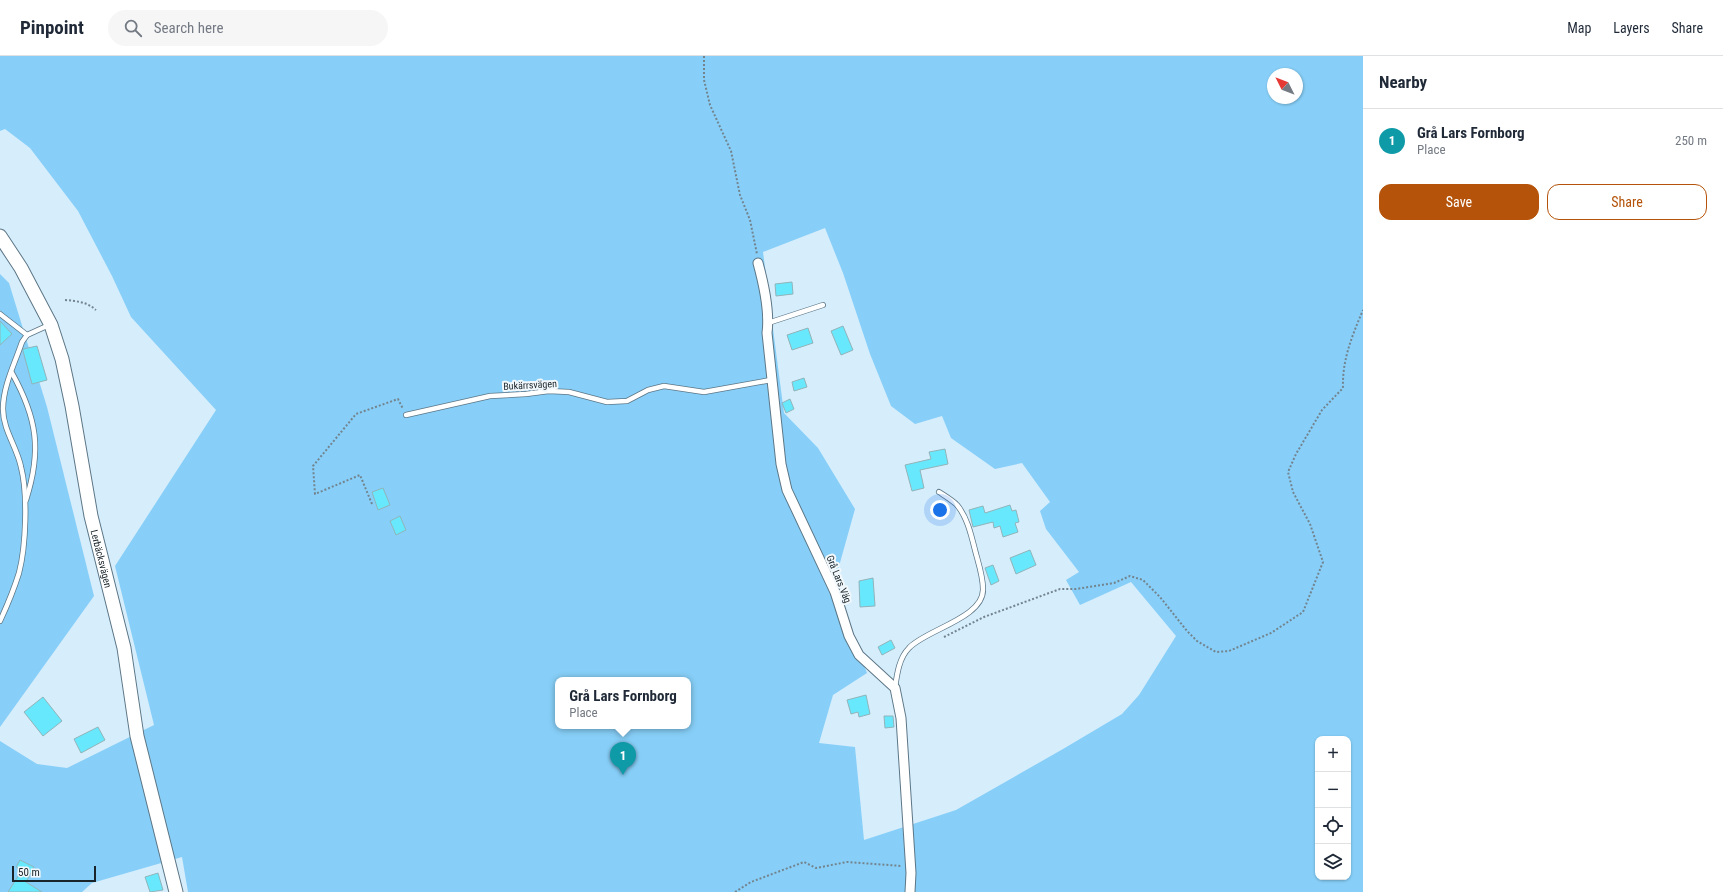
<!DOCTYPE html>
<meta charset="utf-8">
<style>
body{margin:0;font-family:"Roboto Condensed",sans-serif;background:#f6f6f7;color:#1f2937}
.controls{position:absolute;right:12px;bottom:12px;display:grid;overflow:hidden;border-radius:8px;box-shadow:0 1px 3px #0004}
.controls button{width:36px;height:36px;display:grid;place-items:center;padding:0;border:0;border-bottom:1px solid #e0e1e3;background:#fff;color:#1f2937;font:20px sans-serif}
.compass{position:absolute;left:1267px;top:12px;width:36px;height:36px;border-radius:50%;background:#fff;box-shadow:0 1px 3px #0004;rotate:312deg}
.scale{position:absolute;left:12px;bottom:10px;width:84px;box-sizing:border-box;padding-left:4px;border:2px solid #19242a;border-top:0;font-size:11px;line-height:14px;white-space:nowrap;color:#19242a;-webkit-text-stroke:3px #f2f8fb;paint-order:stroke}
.you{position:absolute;left:940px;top:454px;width:14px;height:14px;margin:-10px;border:3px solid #fff;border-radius:50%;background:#1a73e8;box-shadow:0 0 0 6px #1a73e833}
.badge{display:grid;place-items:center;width:26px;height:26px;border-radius:50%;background:#b45309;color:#fff;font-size:13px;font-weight:700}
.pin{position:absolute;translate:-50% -33px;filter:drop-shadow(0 1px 2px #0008)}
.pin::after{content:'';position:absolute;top:21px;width:14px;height:12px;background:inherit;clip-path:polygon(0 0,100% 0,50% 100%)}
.popup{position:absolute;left:555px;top:621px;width:136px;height:52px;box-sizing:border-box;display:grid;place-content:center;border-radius:8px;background:#fff;filter:drop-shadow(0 1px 3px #0005);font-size:13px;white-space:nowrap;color:#747a83}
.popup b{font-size:15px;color:#1f2937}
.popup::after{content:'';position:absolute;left:50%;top:100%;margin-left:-8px;border:8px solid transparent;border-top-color:#fff}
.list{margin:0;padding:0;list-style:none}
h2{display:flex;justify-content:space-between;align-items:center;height:52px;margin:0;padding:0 16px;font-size:17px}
h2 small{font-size:13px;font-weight:400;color:#747a83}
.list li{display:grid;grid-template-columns:26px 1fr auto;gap:12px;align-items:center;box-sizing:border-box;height:64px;padding:0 16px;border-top:1px solid #e0e1e3}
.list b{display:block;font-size:15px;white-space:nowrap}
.list p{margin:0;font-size:13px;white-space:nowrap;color:#747a83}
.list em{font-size:13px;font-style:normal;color:#747a83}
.actions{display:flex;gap:8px;padding:12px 16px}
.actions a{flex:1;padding:9px 0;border:1px solid #b45309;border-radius:12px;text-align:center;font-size:14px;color:#b45309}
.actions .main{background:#b45309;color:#fff}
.icon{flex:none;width:22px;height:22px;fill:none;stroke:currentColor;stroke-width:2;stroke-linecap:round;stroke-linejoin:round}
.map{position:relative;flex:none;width:1363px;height:836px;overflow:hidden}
header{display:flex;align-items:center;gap:24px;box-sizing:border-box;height:56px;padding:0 20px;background:#fff;border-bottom:1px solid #e0e1e3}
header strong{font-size:19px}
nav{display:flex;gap:22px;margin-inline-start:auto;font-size:14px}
.search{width:280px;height:36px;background:#f6f6f7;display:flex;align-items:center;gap:10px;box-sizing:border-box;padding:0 14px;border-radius:22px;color:#747a83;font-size:15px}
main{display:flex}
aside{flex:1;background:#fff}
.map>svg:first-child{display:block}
.green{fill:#87cff8;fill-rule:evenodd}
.building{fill:#67e8fd;stroke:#91b4ba}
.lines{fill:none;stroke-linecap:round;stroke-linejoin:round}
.lane-casing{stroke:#5c7686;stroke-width:6}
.street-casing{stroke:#5c7686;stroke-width:11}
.secondary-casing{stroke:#5c7686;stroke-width:15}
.path{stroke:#73848f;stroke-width:2;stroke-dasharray:2 2;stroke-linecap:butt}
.lane{stroke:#fff;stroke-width:4.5}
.street{stroke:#fff;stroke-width:9}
.secondary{stroke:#fff;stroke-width:13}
.labels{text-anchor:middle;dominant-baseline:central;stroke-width:4;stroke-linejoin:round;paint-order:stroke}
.street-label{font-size:10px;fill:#19242a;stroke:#f2f8fb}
</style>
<header>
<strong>Pinpoint</strong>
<div class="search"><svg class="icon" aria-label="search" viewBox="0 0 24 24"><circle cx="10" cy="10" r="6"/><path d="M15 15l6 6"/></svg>Search here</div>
<nav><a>Map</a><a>Layers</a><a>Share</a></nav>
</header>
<main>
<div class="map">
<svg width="1363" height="836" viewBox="0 0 1363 836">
<rect width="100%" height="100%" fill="#d6edfc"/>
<g class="green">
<path d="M0 0H1363V836H188L182 801 92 827 82 836H0V685L37 708 67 712 154 669 115 510 216 354 131 261 112 220 78 155 30 92 5 73 0 75ZM1273 18H1297V42H1273ZM825 172 843 217 870 298 891 350 915 368 942 360 951 382 995 413 1022 407 1050 446 1040 455 1046 473 1079 516 1066 524 1080 549 1131 526 1176 580 1139 639 1122 658 1063 693 956 754 864 784 855 691 819 687 833 639 867 617 855 586 836 521 855 453 818 392 784 357 763 196ZM558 624H688V670H558ZM1318 683H1348V821H1318Z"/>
<polygon points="0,218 9,227 47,351 94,540 0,671"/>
</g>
<g class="building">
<polygon points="792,226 793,238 776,240 775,228"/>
<polygon points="0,265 12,278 0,289"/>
<polygon points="843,270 853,294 841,299 831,275"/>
<polygon points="808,272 813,287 792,294 787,279"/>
<polygon points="37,290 47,324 32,328 23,295 23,293"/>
<polygon points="804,322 807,331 794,335 792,326"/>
<polygon points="790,343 794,353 786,357 782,347"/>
<polygon points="945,393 948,408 920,414 924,432 912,435 905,409 931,403 929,396"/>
<polygon points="383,432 390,449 378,454 372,436"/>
<polygon points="1010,449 1012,455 1016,454 1019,466 1015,467 1018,476 1003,481 1000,470 994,472 993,466 973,471 969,454 983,450 985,457"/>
<polygon points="400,460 406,474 396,479 390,465"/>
<polygon points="1030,494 1036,509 1016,518 1010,502"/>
<polygon points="993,509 999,525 991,529 985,512"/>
<polygon points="873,522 875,550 860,551 859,525"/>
<polygon points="891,584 895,592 882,599 878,591"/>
<polygon points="866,639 870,658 859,661 858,656 851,658 847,644"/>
<polygon points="43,641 62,665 43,680 24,656"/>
<polygon points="884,660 893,660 894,671 885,672"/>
<polygon points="98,671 105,684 81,697 74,683"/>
<polygon points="20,804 34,811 26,826 42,836 8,836 22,814 16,811"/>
<polygon points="158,817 163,834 150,836 145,821"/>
</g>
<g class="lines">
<defs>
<g id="lane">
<polyline points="0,258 27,279"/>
<polyline points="768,267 823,249"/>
<path d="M12 317C37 362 42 394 26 444"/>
<polyline points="406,359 490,340 526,338 549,335 569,336 607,346 627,345 648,334 664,330 704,336 771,324"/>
<path d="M0 565C7 550 14 533 19 517 26 490 28 438 21 411 17 391 3 374 3 353 3 330 15 307 22 286L27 279 49 269"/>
<path d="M895 632C897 618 899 602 909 592 925 574 984 562 983 533 983 520 978 506 975 494 971 478 967 461 957 449 952 444 945 440 939 436"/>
</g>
<path id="street" d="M758 207C764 229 770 255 767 277L781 408 787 434 835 536 849 580 859 599 895 632 901 662 911 817 910 836"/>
<g id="secondary">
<path id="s1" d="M0 180 21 212 51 269 62 303 72 350 91 460 124 592 137 680 176 836"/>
</g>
</defs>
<use href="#lane" class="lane-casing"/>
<use href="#street" class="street-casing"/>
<use href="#secondary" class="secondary-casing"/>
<g class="path">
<polyline points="704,0 704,24 710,49 731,95 740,139 750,164 757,198"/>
<path d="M65 244C77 245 87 246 96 254"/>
<polyline points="372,448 360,419 315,438 313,410 356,358 398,343 403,353"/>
<path d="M944 581 984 561 1060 533H1076L1114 527 1130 520 1143 524 1160 541 1187 575 1197 585 1216 596 1229 595 1271 577 1303 556 1323 506 1310 468 1293 436 1288 416 1296 398 1322 354 1343 332C1342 304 1352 280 1363 254"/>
<polyline points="735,836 751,826 804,806 816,812 847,806 902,810"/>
</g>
<use href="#lane" class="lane"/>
<use href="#street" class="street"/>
<use href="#secondary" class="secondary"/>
</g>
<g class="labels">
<g class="street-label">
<text transform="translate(530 329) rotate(-3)">Bukärrsvägen</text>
<text stroke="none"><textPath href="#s1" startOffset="342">Lerbäcksvägen</textPath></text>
<text transform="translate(839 523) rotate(68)">Grå Lars Väg</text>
</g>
</g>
</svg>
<div class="controls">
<button>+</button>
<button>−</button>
<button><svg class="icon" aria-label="locate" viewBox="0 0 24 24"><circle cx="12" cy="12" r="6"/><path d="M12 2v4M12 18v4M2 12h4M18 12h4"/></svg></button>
<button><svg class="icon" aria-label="layers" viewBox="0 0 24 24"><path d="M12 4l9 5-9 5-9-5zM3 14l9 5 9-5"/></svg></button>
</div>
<svg class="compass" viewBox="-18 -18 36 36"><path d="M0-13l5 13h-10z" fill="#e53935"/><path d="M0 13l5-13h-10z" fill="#747a83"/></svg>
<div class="scale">50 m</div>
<div class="you"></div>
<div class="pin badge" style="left:623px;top:719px;background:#0f9aa8">1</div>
<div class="popup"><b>Grå Lars Fornborg</b>Place</div>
</div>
<aside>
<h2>Nearby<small></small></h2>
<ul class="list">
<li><span class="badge" style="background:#0f9aa8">1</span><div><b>Grå Lars Fornborg</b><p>Place</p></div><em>250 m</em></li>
</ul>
<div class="actions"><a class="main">Save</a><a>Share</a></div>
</aside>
</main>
